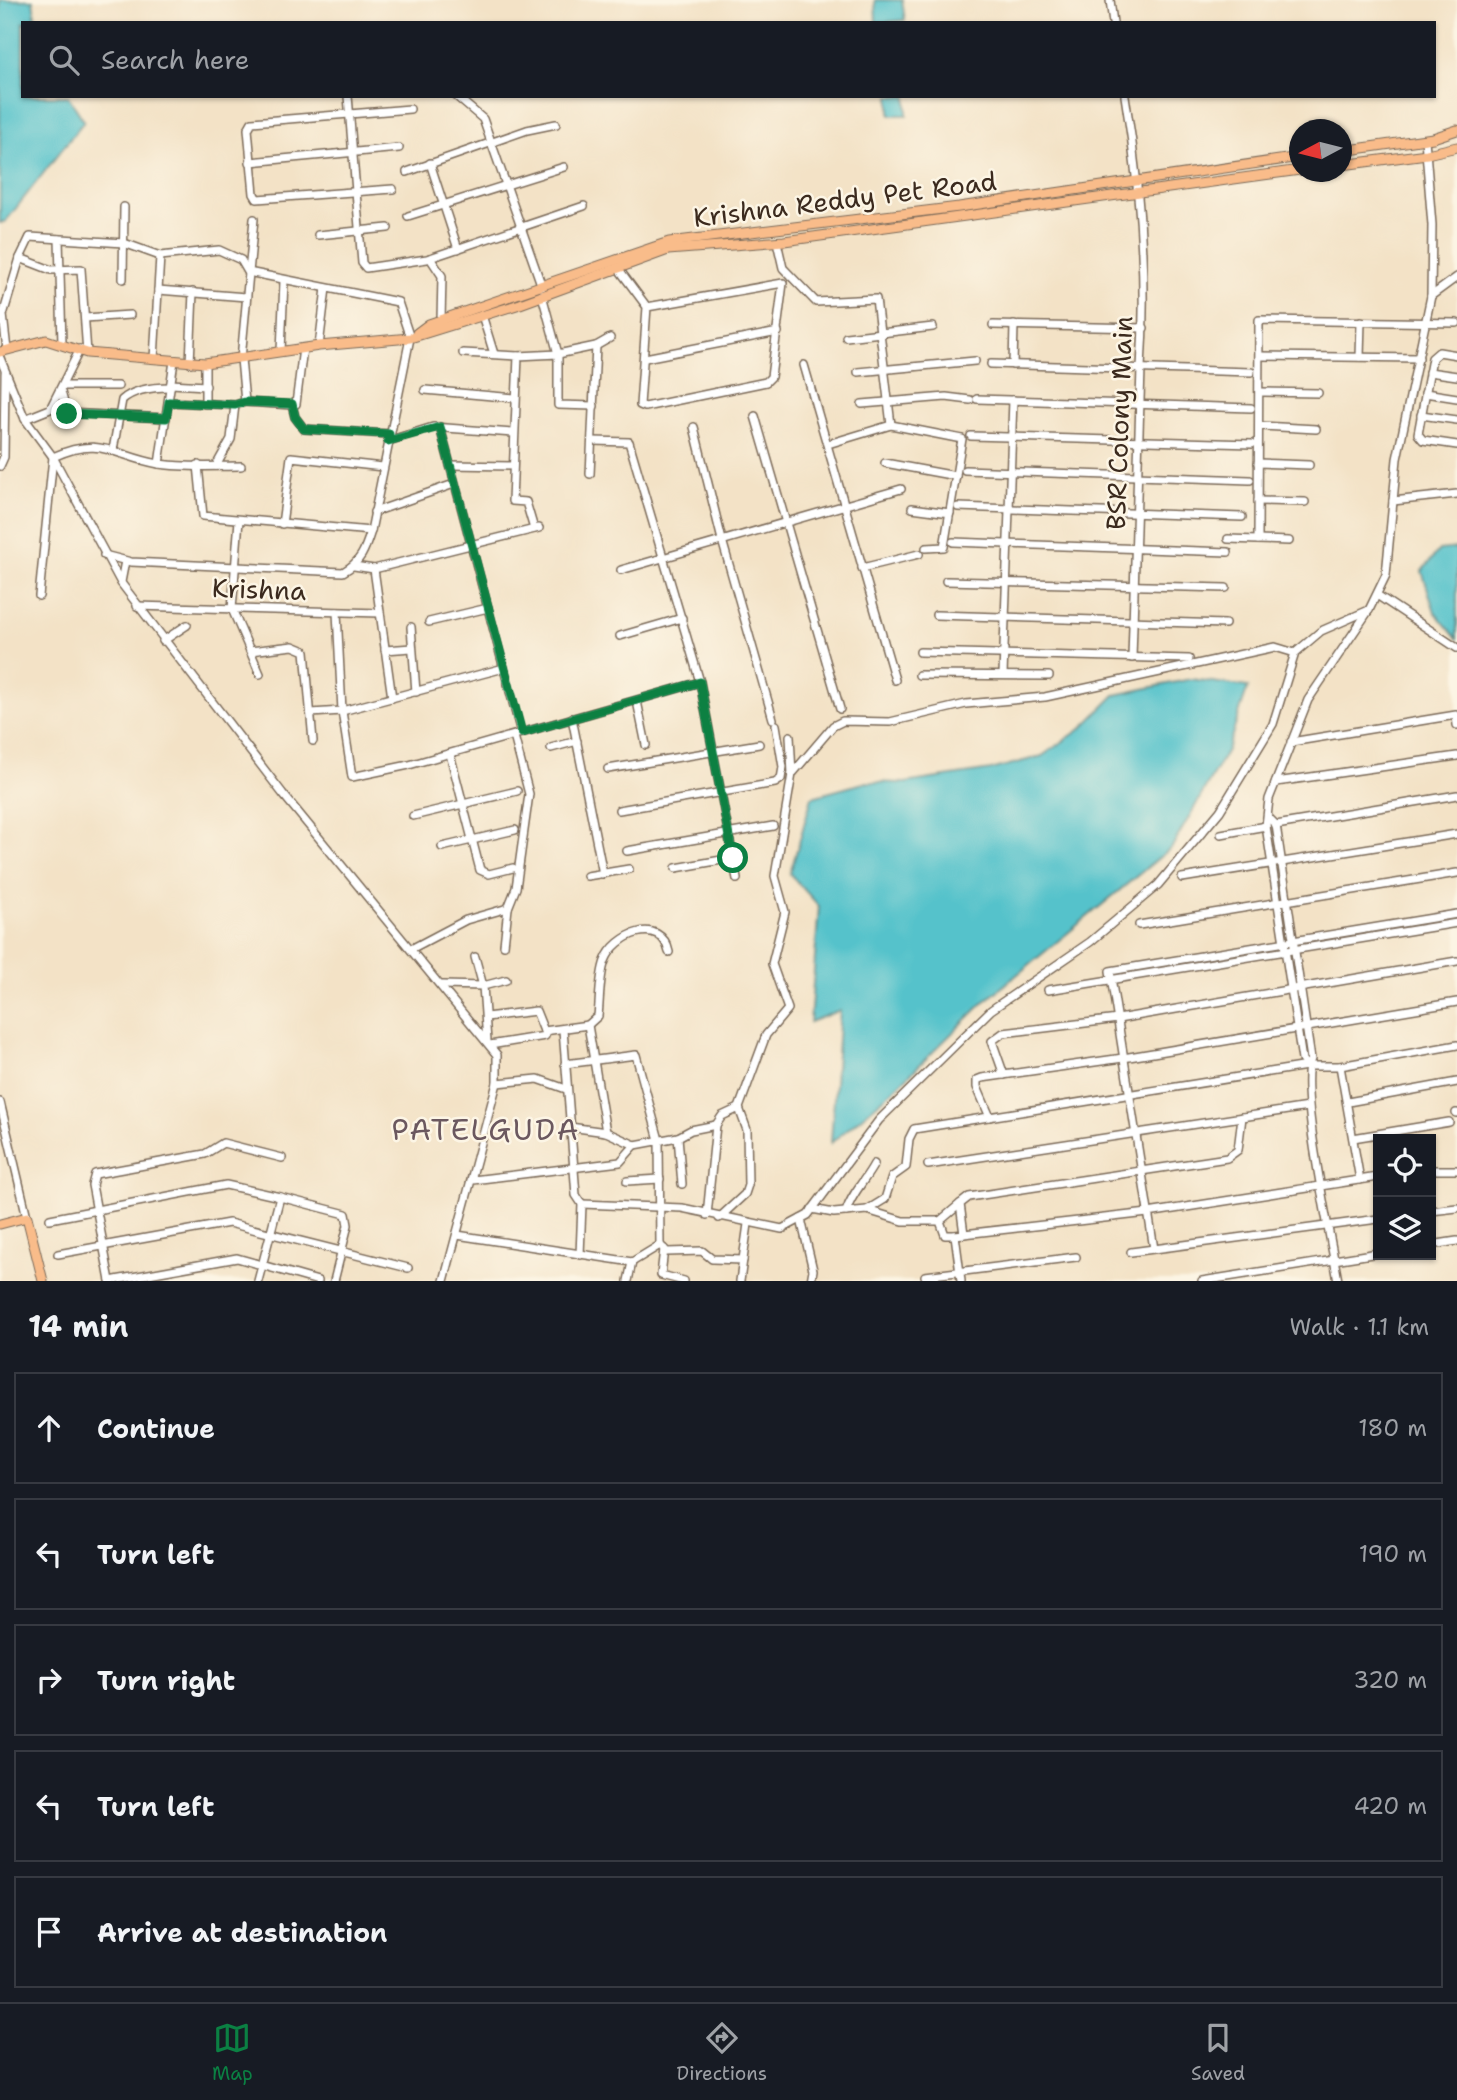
<!DOCTYPE html>
<meta charset="utf-8">
<style>
body{margin:0;font-family:"Shantell Sans",sans-serif;background:#242831;color:#f1f3f6}
.controls{position:absolute;right:21px;bottom:21px;display:grid;overflow:hidden;border-radius:0px;box-shadow:0 2px 5px #0004}
.controls button{width:63px;height:63px;display:grid;place-items:center;padding:0;border:0;border-bottom:2px solid #363941;background:#171b24;color:#f1f3f6;font:35px sans-serif}
.compass{position:absolute;left:1289px;top:119px;width:63px;height:63px;border-radius:50%;background:#171b24;box-shadow:0 2px 5px #0004;rotate:263deg}
.stop{position:absolute;width:21px;height:21px;margin:-16px;border:5px solid #0b8043;border-radius:50%;background:#fff}
.stop.end{background:#0b8043;border-color:#fff;box-shadow:0 2px 7px #0008}
.list{margin:0;padding:0;list-style:none}
h2{display:flex;justify-content:space-between;align-items:center;height:91px;margin:0;padding:0 28px;font-size:30px}
h2 small{font-size:23px;font-weight:400;color:#9ea1a6}
.list li{display:grid;grid-template-columns:46px 1fr auto;gap:21px;align-items:center;box-sizing:border-box;height:112px;margin:0 14px 14px;padding:0 14px;border:2px solid #363941;border-radius:0px}
.list b{display:block;font-size:26px;white-space:nowrap}
.list em{font-size:23px;font-style:normal;color:#9ea1a6}
.icon{flex:none;width:38px;height:38px;fill:none;stroke:currentColor;stroke-width:2;stroke-linecap:round;stroke-linejoin:round}
.map{position:relative;flex:none;width:1457px;height:1281px;overflow:hidden}
.search{position:absolute;background:#171b24;box-shadow:0 2px 5px #0004;left:21px;right:21px;top:21px;height:77px;display:flex;align-items:center;gap:18px;box-sizing:border-box;padding:0 24px;border-radius:0px;color:#9ea1a6;font-size:26px}
.sheet{height:721px;background:#171b24}
nav{display:flex;justify-content:space-around;align-items:center;box-sizing:border-box;height:98px;border-top:2px solid #363941;background:#171b24;font-size:19px;color:#9ea1a6}
nav a{display:grid;justify-items:center;gap:4px}
nav .on{color:#0b8043}
.map>svg:first-child{display:block}
.water{fill:#55c2cb;stroke:#487674;stroke-width:2}
.lines{fill:none;stroke-linecap:round;stroke-linejoin:round}
.minor-casing{stroke:#7b6a59;stroke-width:10}
.major-casing{stroke:#7b6a59;stroke-width:11}
.minor{stroke:#fff;stroke-width:7}
.major{stroke:#f9bc8a;stroke-width:9}
.route{stroke:#0b8043;stroke-width:9}
.labels{text-anchor:middle;dominant-baseline:central;stroke-width:5;stroke-linejoin:round;paint-order:stroke}
.street-label{font-size:26px;fill:#3b2a1e;stroke:#fcf5e5}
.quarter-label{font-size:30px;letter-spacing:2px;fill:#6b585f;stroke:#fcf5e5}
</style>
<div class="map">
<svg width="1457" height="1281" viewBox="0 0 1457 1281">
<rect width="100%" height="100%" fill="#fcf5e5"/>
<filter id="ink" filterUnits="userSpaceOnUse"><feTurbulence type="fractalNoise" baseFrequency=".0143" numOctaves="2"/><feDisplacementMap in="SourceGraphic" scale="14" xChannelSelector="R" yChannelSelector="G"/><feConvolveMatrix kernelMatrix="1 2 1 2 8 2 1 2 1" color-interpolation-filters="sRGB"/></filter>
<filter id="wash" filterUnits="userSpaceOnUse"><feTurbulence type="fractalNoise" baseFrequency=".00686" numOctaves="4" result="noise"/><feDisplacementMap in="SourceGraphic" scale="28" xChannelSelector="R" yChannelSelector="G"/><feGaussianBlur stdDeviation="1.57" result="paint"/><feColorMatrix in="noise" values="0 0 0 0 0 0 0 0 0 0 0 0 0 0 0 0 0 1.4 0 .05"/><feComposite in="paint" operator="in"/></filter>
<g filter="url(#wash)">
<rect width="100%" height="100%" fill="#f3e2c6"/>
<g class="water">
<polygon points="0,0 33,0 36,23 23,23 23,96 68,96 84,121 6,221 0,223"/>
<polygon points="875,0 902,0 905,20 876,23"/>
<rect x="890" y="96" width="17" height="19"/>
<polygon points="1457,548 1457,639 1435,612 1422,571 1439,550"/>
<polygon points="1191,679 1248,687 1227,750 1172,847 984,1002 897,1087 831,1143 840,1010 810,1022 819,906 790,874 812,797 867,782 905,783 991,770 1042,756 1082,728 1115,695"/>
</g>
</g>
<g filter="url(#ink)">
<g class="lines">
<defs>
<g id="minor">
<polyline points="1110,0 1113,23"/>
<polyline points="348,96 362,263 366,268 427,259 584,206"/>
<polyline points="456,96 483,119 542,287"/>
<path d="M1125 96C1140 186 1147 278 1141 368L1132 658"/>
<polyline points="250,162 399,148"/>
<polyline points="430,163 458,249"/>
<polyline points="407,172 527,130 556,124"/>
<polyline points="393,189 257,199 254,194 248,129 252,122 410,109"/>
<polyline points="408,216 564,167"/>
<polyline points="318,235 388,228"/>
<polyline points="59,239 62,343"/>
<polyline points="777,242 783,268 816,302 876,299 891,425 962,439 944,547 926,548"/>
<polyline points="20,258 51,270 81,269 87,353"/>
<polyline points="430,258 442,276 441,320"/>
<polyline points="618,268 647,307 640,405 645,407 766,382 771,377 783,283 647,307"/>
<polyline points="123,279 124,207"/>
<polyline points="158,290 246,297"/>
<polyline points="542,295 558,354 596,346 590,474"/>
<polyline points="1431,296 1457,277"/>
<polyline points="482,315 494,354"/>
<polyline points="85,318 130,315"/>
<polyline points="993,325 1144,328"/>
<polyline points="846,337 933,327"/>
<polyline points="319,346 326,288"/>
<polyline points="596,346 610,338"/>
<polyline points="303,348 296,404 292,405 295,417 304,429 389,434"/>
<path d="M7 350 3 315 20 258 30 237 124 243 160 256 219 250 241 260 248 272 398 302 410 338 371 531C365 550 361 562 343 572L131 562 104 555"/>
<polyline points="281,351 284,281"/>
<polyline points="463,353 518,356 512,501 526,502 534,529"/>
<polyline points="1457,355 1439,352 1432,358 1418,434 1423,440 1457,445"/>
<polyline points="518,356 558,354 558,405 594,406"/>
<polyline points="1260,356 1419,358"/>
<polyline points="1360,357 1361,321"/>
<polyline points="0,358 25,419 53,457 121,583 283,794 497,1055 497,1083 444,1281"/>
<polyline points="645,358 778,332"/>
<polyline points="154,359 160,256"/>
<polyline points="190,363 193,292"/>
<polyline points="991,364 1251,372"/>
<polyline points="804,365 895,680"/>
<polyline points="1013,365 1014,325"/>
<polyline points="858,372 975,361"/>
<polyline points="1429,372 1457,376"/>
<polyline points="171,384 206,386"/>
<polyline points="64,386 118,386"/>
<polyline points="425,390 515,398"/>
<polyline points="61,392 67,413 166,418"/>
<polyline points="1260,392 1318,393"/>
<polyline points="1425,393 1457,398"/>
<polyline points="977,399 1251,408"/>
<polyline points="169,402 235,405"/>
<polyline points="245,402 292,405"/>
<polyline points="205,404 205,363"/>
<polyline points="862,404 946,397 970,400"/>
<polyline points="1421,415 1457,420"/>
<polyline points="755,416 840,709"/>
<polyline points="25,419 50,409 80,349"/>
<polyline points="1260,426 1316,429"/>
<polyline points="440,427 521,733"/>
<polyline points="694,427 722,540 773,719"/>
<polyline points="971,436 1252,444"/>
<polyline points="388,441 433,427 513,433"/>
<polyline points="593,441 629,442 700,682 737,879"/>
<polyline points="828,444 891,425"/>
<path d="M113 450 122 400C134 389 155 387 170 387"/>
<polyline points="885,463 956,476"/>
<polyline points="1258,463 1309,465"/>
<polyline points="159,464 174,361"/>
<polyline points="198,465 203,516 371,531"/>
<polyline points="450,465 512,466"/>
<polyline points="0,466 4,457 5,373"/>
<polyline points="216,466 231,439 235,405 245,402 241,359 254,219"/>
<polyline points="965,470 1250,480"/>
<polyline points="1258,501 1305,502"/>
<polyline points="1393,501 1457,494"/>
<polyline points="958,507 1242,517"/>
<polyline points="912,508 950,513"/>
<polyline points="374,512 454,484"/>
<polyline points="239,520 232,609 260,674"/>
<polyline points="282,524 291,457 383,467"/>
<polyline points="1228,539 1289,541"/>
<polyline points="1258,540 1259,320 1457,323"/>
<polyline points="953,542 1228,552"/>
<polyline points="354,566 374,569 392,698"/>
<polyline points="862,568 919,554"/>
<polyline points="374,569 539,528"/>
<polyline points="621,570 901,489"/>
<polyline points="946,581 1226,588"/>
<polyline points="121,582 125,561"/>
<polyline points="1377,595 1457,648"/>
<path d="M39 596 53 457C101 435 114 456 159 464 185 468 215 466 241 466"/>
<polyline points="137,606 380,613"/>
<polyline points="337,612 342,711 352,777 409,765 700,682"/>
<polyline points="936,615 1225,624"/>
<polyline points="429,622 488,608"/>
<polyline points="411,627 416,692"/>
<polyline points="620,636 682,618"/>
<polyline points="163,641 187,625"/>
<polyline points="385,650 412,648"/>
<polyline points="250,651 293,646 305,651 313,741"/>
<polyline points="920,652 1189,659"/>
<polyline points="919,675 1049,676"/>
<polyline points="1003,675 1013,400"/>
<polyline points="637,701 646,745"/>
<polyline points="311,713 342,711 504,668"/>
<polyline points="572,718 603,874"/>
<polyline points="1291,742 1456,715 1457,725"/>
<polyline points="551,748 577,741"/>
<polyline points="450,754 480,870 489,874 513,868"/>
<polyline points="608,769 759,744"/>
<polyline points="792,774 833,726 843,721 890,722 966,704 1045,697 1275,647 1295,653"/>
<polyline points="1276,782 1457,756"/>
<polyline points="619,810 775,783 781,779 783,767 776,725"/>
<polyline points="413,816 517,791"/>
<path d="M1268 817 1276 825 1311 1059C1297 1084 1332 1244 1338 1281"/>
<polyline points="1276,825 1457,795"/>
<polyline points="1221,834 1266,826"/>
<polyline points="442,847 515,830"/>
<polyline points="627,851 773,826"/>
<polyline points="676,868 733,858"/>
<polyline points="587,876 629,869"/>
<polyline points="1182,878 1457,834"/>
<polyline points="508,908 516,888 529,794 514,736"/>
<polyline points="1139,925 1457,873"/>
<polyline points="411,949 466,920 508,908 504,945"/>
<polyline points="442,985 483,986 475,957"/>
<polyline points="1048,990 1457,923"/>
<polyline points="486,1017 536,1011 544,1031"/>
<polyline points="588,1025 606,1132"/>
<polyline points="563,1030 576,1195 582,1204 580,1255"/>
<polyline points="487,1041 483,986 506,980"/>
<path d="M490 1045 545 1036 544 1031 588 1025 598 1016C600 999 599 977 605 961 615 934 661 915 669 952"/>
<polyline points="565,1064 636,1055 659,1140 660,1245"/>
<polyline points="1307,1066 1302,1060 1266,826 1269,799 1308,700 1369,610 1386,575 1397,459 1431,296 1432,225 1425,139"/>
<polyline points="1340,1066 1360,1180"/>
<polyline points="1004,1075 992,1041 1003,1033 1118,1019 1457,961"/>
<polyline points="497,1083 538,1079 566,1089"/>
<polyline points="0,1102 27,1217"/>
<polyline points="1348,1102 1457,1082"/>
<polyline points="1456,1113 1457,1113"/>
<polyline points="990,1117 977,1087 977,1080 982,1078 1123,1058 1457,1002"/>
<polyline points="570,1127 606,1132 635,1145 678,1137 691,1130 716,1125"/>
<polyline points="678,1137 682,1184"/>
<polyline points="1353,1138 1449,1122"/>
<polyline points="928,1165 1308,1107"/>
<polyline points="1431,1170 1457,1170"/>
<polyline points="473,1180 620,1162 635,1145"/>
<polyline points="627,1181 660,1179"/>
<polyline points="582,1204 682,1208 782,1229 808,1215 879,1120 991,1010 1090,942 1158,885 1220,811 1264,739 1273,724 1295,653 1321,631 1369,610"/>
<polyline points="812,1209 834,1213 867,1210 903,1221 940,1221 945,1235 955,1235 961,1281"/>
<polyline points="867,1210 885,1199 892,1177 906,1167 909,1139 914,1129 1307,1066 1340,1066 1457,1045"/>
<polyline points="1431,1211 1457,1208"/>
<path d="M846 1212C851 1194 865 1181 874 1164"/>
<polyline points="707,1215 716,1125 722,1116 739,1108"/>
<polyline points="719,1218 745,1194 748,1185 747,1130 739,1108 766,1035 788,1009 772,964 785,912 775,876 792,774 790,736"/>
<polyline points="50,1219 226,1185 280,1197"/>
<polyline points="801,1219 813,1270 811,1281"/>
<polyline points="1378,1219 1154,1249 1110,971 1457,914"/>
<polyline points="940,1221 960,1204"/>
<polyline points="964,1234 960,1204 969,1197 1227,1158 1238,1150 1242,1117"/>
<polyline points="457,1235 632,1262 660,1245 667,1252 702,1251 712,1259 743,1260"/>
<polyline points="955,1235 1148,1213 1378,1177"/>
<polyline points="1431,1245 1457,1241"/>
<polyline points="664,1249 661,1275 684,1281"/>
<polyline points="1131,1252 1154,1249"/>
<polyline points="58,1254 229,1223 408,1268"/>
<polyline points="925,1276 1076,1257"/>
<polyline points="110,1281 92,1185 95,1174 205,1154 223,1143 282,1158"/>
<polyline points="110,1281 237,1258 318,1281"/>
<polyline points="258,1281 280,1197 346,1214 348,1225 334,1281"/>
<polyline points="628,1281 632,1262"/>
<polyline points="740,1281 748,1224"/>
<polyline points="1202,1281 1378,1253"/>
</g>
<g id="major">
<polyline points="1342,151 1433,138 1457,130"/>
<polyline points="1342,165 1427,154 1457,147"/>
<polyline points="417,333 429,324 669,242 959,207 1300,157"/>
<polyline points="0,352 46,340 87,353 205,363 319,346 410,338 520,304 668,250 784,241 1300,170"/>
<polyline points="0,1224 27,1217 43,1281"/>
</g>
</defs>
<use href="#minor" class="minor-casing"/>
<use href="#major" class="major-casing"/>
<use href="#minor" class="minor"/>
<use href="#major" class="major"/>
</g>
</g>
<g class="lines" filter="url(#ink)">
<polyline class="route" points="67,414 166,418 169,402 235,405 245,402 292,404 295,417 304,429 389,434 388,441 440,427 522,733 700,682 733,858"/>
</g>
<g class="labels">
<g class="street-label">
<text transform="translate(845 199) rotate(-7)">Krishna Reddy Pet Road</text>
<text transform="translate(1119 423) rotate(-88)">BSR Colony Main</text>
<text transform="translate(259 589) rotate(2)">Krishna</text>
</g>
<g class="quarter-label">
<text x="486" y="1129">PATELGUDA</text>
</g>
</g>
</svg>
<div class="controls">
<button><svg class="icon" aria-label="locate" viewBox="0 0 24 24"><circle cx="12" cy="12" r="6"/><path d="M12 2v4M12 18v4M2 12h4M18 12h4"/></svg></button>
<button><svg class="icon" aria-label="layers" viewBox="0 0 24 24"><path d="M12 4l9 5-9 5-9-5zM3 14l9 5 9-5"/></svg></button>
</div>
<svg class="compass" viewBox="-18 -18 36 36"><path d="M0-13l5 13h-10z" fill="#e53935"/><path d="M0 13l5-13h-10z" fill="#9ea1a6"/></svg>
<div class="stop" style="left:733px;top:858px"></div>
<div class="stop end" style="left:67px;top:414px"></div>
<div class="search"><svg class="icon" aria-label="search" viewBox="0 0 24 24"><circle cx="10" cy="10" r="6"/><path d="M15 15l6 6"/></svg>Search here</div>
</div>
<section class="sheet">
<h2>14 min<small>Walk · 1.1 km</small></h2>
<ul class="list">
<li><svg class="icon" aria-label="ahead" viewBox="0 0 24 24"><path d="M12 20V5M6 11l6-6 6 6"/></svg><div><b>Continue</b></div><em>180 m</em></li>
<li><svg class="icon" aria-label="left" viewBox="0 0 24 24"><path d="M17 20v-9H6M10 6l-5 5 5 5"/></svg><div><b>Turn left</b></div><em>190 m</em></li>
<li><svg class="icon" aria-label="right" viewBox="0 0 24 24"><path d="M7 20v-9h11M14 6l5 5-5 5"/></svg><div><b>Turn right</b></div><em>320 m</em></li>
<li><svg class="icon" aria-label="left" viewBox="0 0 24 24"><path d="M17 20v-9H6M10 6l-5 5 5 5"/></svg><div><b>Turn left</b></div><em>420 m</em></li>
<li><svg class="icon" aria-label="arrive" viewBox="0 0 24 24"><path d="M6 21V4h12l-3 4 3 4H6"/></svg><div><b>Arrive at destination</b></div></li>
</ul>
</section>
<nav>
<a class="on"><svg class="icon" aria-label="map" viewBox="0 0 24 24"><path d="M3 6l6-2 6 2 6-2v14l-6 2-6-2-6 2zM9 4v14M15 6v14"/></svg>Map</a>
<a><svg class="icon" aria-label="directions" viewBox="0 0 24 24"><path d="M12 3l9 9-9 9-9-9zM9 14v-3h6M13 9l2 2-2 2"/></svg>Directions</a>
<a><svg class="icon" aria-label="saved" viewBox="0 0 24 24"><path d="M7 4h10v16l-5-4-5 4z"/></svg>Saved</a>
</nav>
